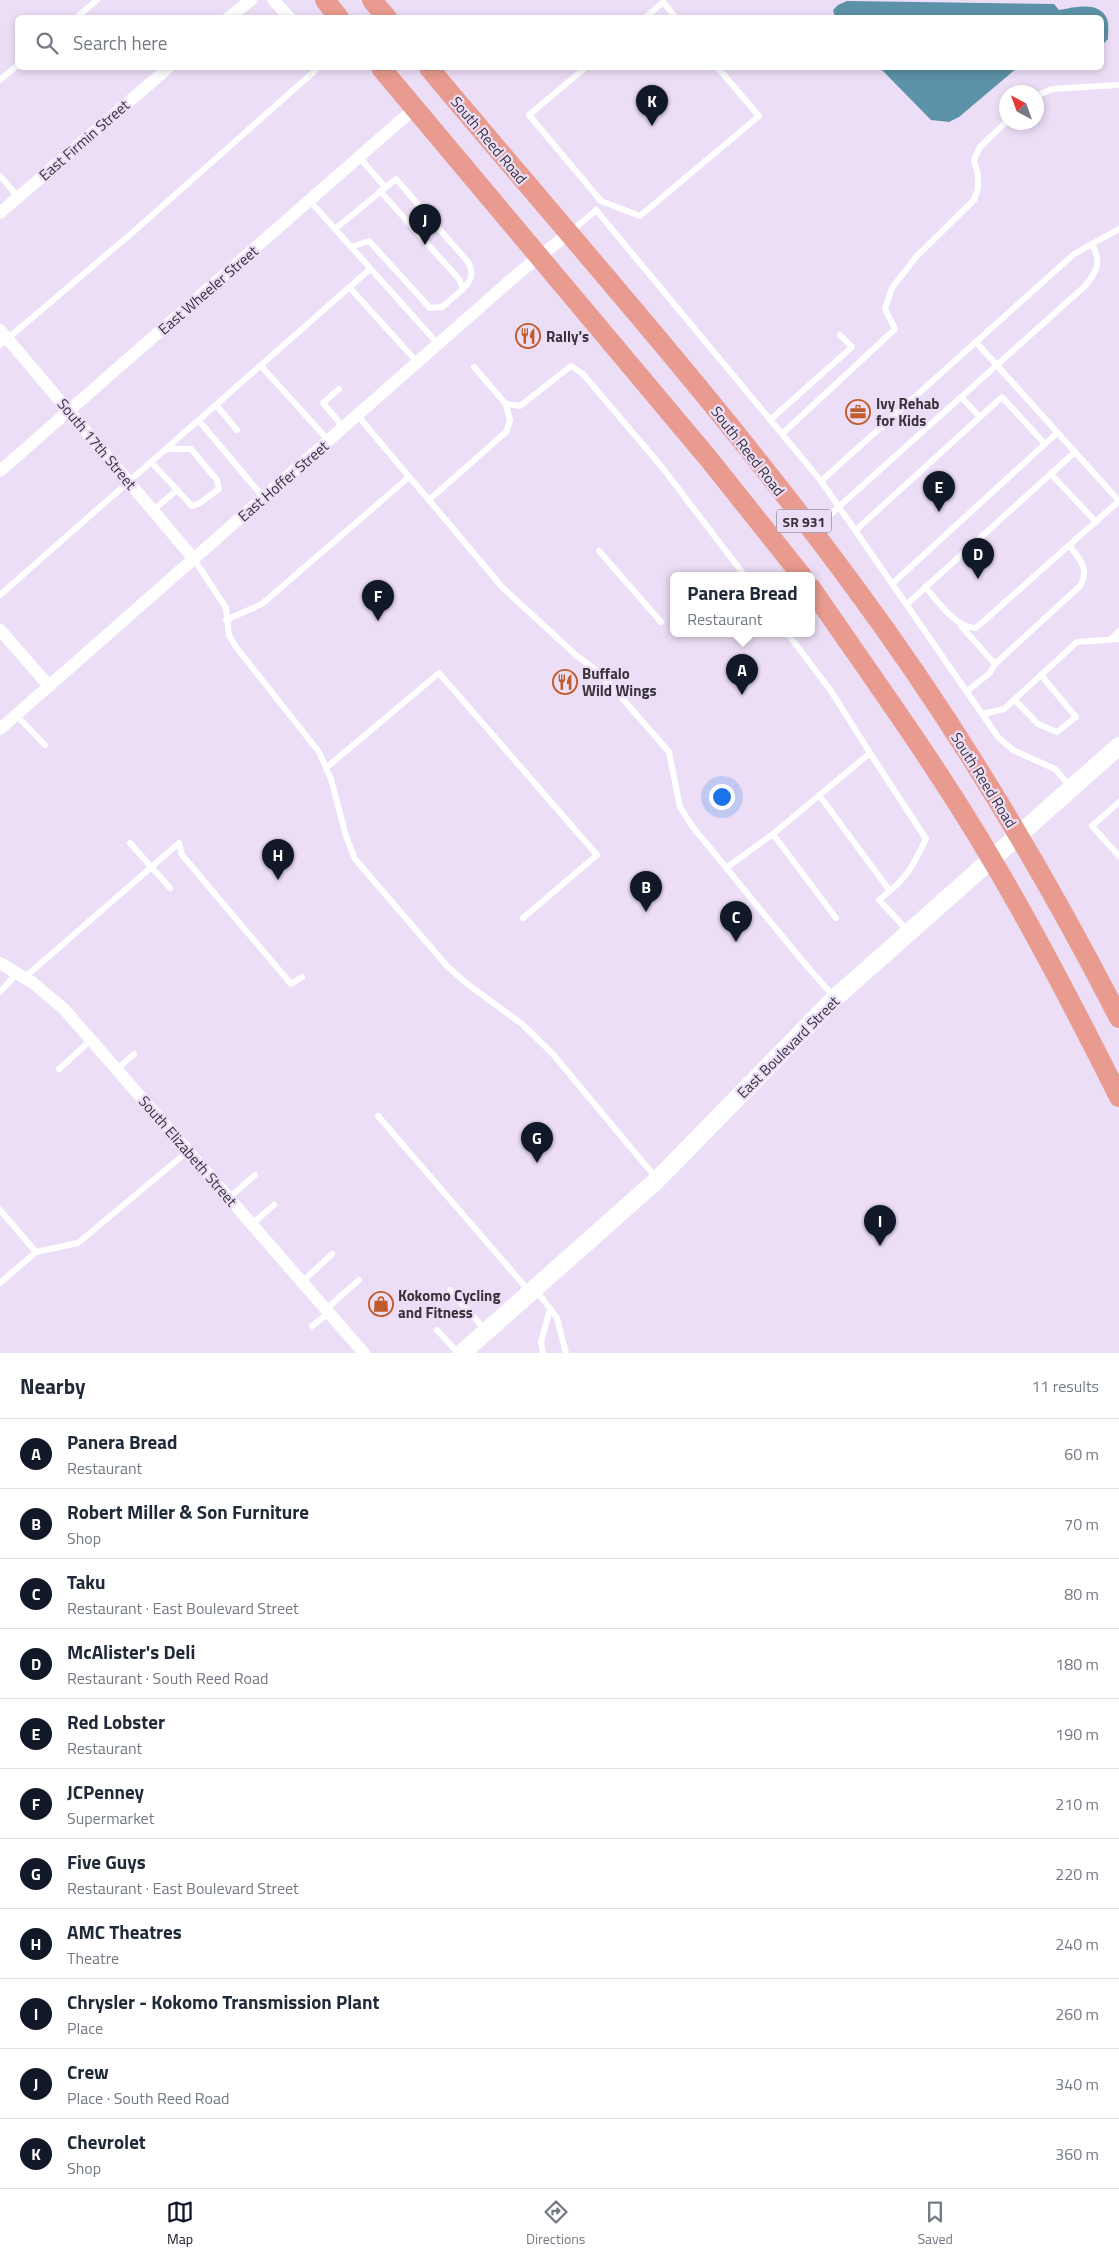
<!DOCTYPE html>
<meta charset="utf-8">
<style>
body{margin:0;font-family:"Titillium Web",sans-serif;background:#f2f2f3;color:#1f2937}
.compass{position:absolute;left:999px;top:85px;width:45px;height:45px;border-radius:50%;background:#fff;box-shadow:0 2px 8px #0003;rotate:319deg}
.you{position:absolute;left:721px;top:796px;width:18px;height:18px;margin:-12px;border:4px solid #fff;border-radius:50%;background:#1a73e8;box-shadow:0 0 0 8px #1a73e833}
.badge{display:grid;place-items:center;width:32px;height:32px;border-radius:50%;background:#111827;color:#fff;font-size:16px;font-weight:700}
.pin{position:absolute;translate:-50% -41px;filter:drop-shadow(0 1px 2px #0008)}
.pin::after{content:'';position:absolute;top:26px;width:18px;height:15px;background:inherit;clip-path:polygon(0 0,100% 0,50% 100%)}
.popup{position:absolute;left:670px;top:572px;width:145px;height:65px;box-sizing:border-box;display:grid;place-content:center;border-radius:8px;background:#fff;filter:drop-shadow(0 1px 4px #0005);font-size:16px;white-space:nowrap;color:#747a83}
.popup b{font-size:19px;color:#1f2937}
.popup::after{content:'';position:absolute;left:50%;top:100%;margin-left:-10px;border:10px solid transparent;border-top-color:#fff}
.list{margin:0;padding:0;list-style:none}
h2{display:flex;justify-content:space-between;align-items:center;height:65px;margin:0;padding:0 20px;font-size:21px}
h2 small{font-size:16px;font-weight:400;color:#747a83}
.list li{display:grid;grid-template-columns:32px 1fr auto;gap:15px;align-items:center;box-sizing:border-box;height:70px;padding:0 20px;border-top:1px solid #e0e1e3}
.list b{display:block;font-size:19px;white-space:nowrap}
.list p{margin:0;font-size:16px;white-space:nowrap;color:#747a83}
.list em{font-size:16px;font-style:normal;color:#747a83}
.icon{flex:none;width:28px;height:28px;fill:none;stroke:currentColor;stroke-width:2;stroke-linecap:round;stroke-linejoin:round}
.map{position:relative;flex:none;width:1119px;height:1353px;overflow:hidden}
.search{position:absolute;background:#fff;box-shadow:0 2px 8px #0003;left:15px;right:15px;top:15px;height:55px;display:flex;align-items:center;gap:12px;box-sizing:border-box;padding:0 18px;border-radius:8px;color:#747a83;font-size:19px}
.sheet{height:835px;background:#fff}
nav{display:flex;justify-content:space-around;align-items:center;box-sizing:border-box;height:70px;border-top:1px solid #e0e1e3;background:#fff;font-size:14px;color:#747a83}
nav a{display:grid;justify-items:center;gap:2px}
nav .on{color:#111827}
.map>svg:first-child{display:block}
.water{fill:#5c92a8}
.lines{fill:none;stroke-linecap:round;stroke-linejoin:round}
.lane{stroke:#fff;stroke-width:6}
.street{stroke:#fff;stroke-width:12}
.secondary{stroke:#fff;stroke-width:18}
.primary{stroke:#e89b8e;stroke-width:20}
.labels{text-anchor:middle;dominant-baseline:central;stroke-width:4.5;stroke-linejoin:round;paint-order:stroke}
.shield{fill:#ecdef6;stroke:#6e6673;stroke-width:1}
.shield-label{font-size:14px;font-weight:bold;fill:#38323b}
.street-label{font-size:15px;fill:#38323b;stroke:#ecdef6}
.poi-label{font-size:15px;font-weight:bold;fill:#38323b;stroke:#ecdef6;text-anchor:start}
</style>
<div class="map">
<svg width="1119" height="1353" viewBox="0 0 1119 1353">
<rect width="100%" height="100%" fill="#ecdef6"/>
<g class="water">
<path d="M847 1 1054 4 1059 10C1073 8 1099 0 1107 19 1109 24 1108 34 1108 39L1102 45V18L835 17 833 10 838 5Z"/>
<polygon points="880,68 1017,68 959,117 949,122 931,120"/>
</g>
<g class="lines">
<g class="lane">
<polyline points="76,18 97,0"/>
<polyline points="645,18 663,2 676,18"/>
<polyline points="585,68 529,115 601,201 640,216 759,116 718,68"/>
<polyline points="0,80 18,65"/>
<polyline points="1036,96 1052,89 1119,85"/>
<polyline points="359,157 385,187"/>
<polyline points="0,176 18,197"/>
<polyline points="310,201 438,344"/>
<path d="M335 229 396 179 468 262C474 273 472 280 463 289"/>
<polyline points="572,231 596,210 821,481 998,737 1013,750 1055,769 1071,787"/>
<polyline points="351,247 369,241 430,308 442,307 463,289 459,279 380,191"/>
<polyline points="350,288 418,363"/>
<polyline points="976,342 1119,501"/>
<polyline points="0,345 132,233 318,68"/>
<polyline points="261,366 329,441"/>
<polyline points="474,367 506,404 520,406 571,366 583,374 661,466 745,576"/>
<polyline points="339,389 323,403 344,428"/>
<polyline points="961,397 980,417"/>
<polyline points="217,406 237,430"/>
<polyline points="358,416 503,588 577,656 601,674 669,752 680,807 692,826 800,958 834,997"/>
<polyline points="770,420 852,347 840,335"/>
<polyline points="199,421 264,498"/>
<polyline points="782,434 895,329 885,309 892,288 916,257 974,200 978,188 978,174 974,160 980,147 1006,122"/>
<polyline points="152,463 192,506 200,503 219,489 217,480 191,449 168,449"/>
<polyline points="1051,474 1096,522"/>
<polyline points="821,481 1074,254 1119,229"/>
<polyline points="429,500 506,432 510,421 506,404"/>
<polyline points="153,510 177,490"/>
<path d="M814 529 1085 286C1097 272 1102 262 1092 244"/>
<polyline points="856,530 1002,397 1045,444"/>
<polyline points="599,551 661,622"/>
<polyline points="194,559 226,608 229,635 236,647 319,752 331,779 346,836 355,859 447,966 466,983 522,1024 552,1053 657,1179"/>
<polyline points="893,583 1057,433"/>
<path d="M925 587C939 602 954 627 976 628L1119 501"/>
<polyline points="0,595 370,269"/>
<polyline points="907,604 1075,452"/>
<polyline points="226,620 262,604 409,477"/>
<polyline points="961,626 995,664"/>
<polyline points="788,634 831,691 870,753"/>
<polyline points="1112,638 1119,631"/>
<path d="M967 691 990 673 995 664 1080 586C1090 570 1080 559 1070 546"/>
<polyline points="1015,700 1038,724 1057,732 1076,717 1041,675"/>
<polyline points="982,714 1004,709 1077,642 1119,639"/>
<polyline points="16,715 45,745"/>
<polyline points="326,768 439,673 597,855 523,918"/>
<polyline points="819,795 890,891"/>
<polyline points="1119,802 1092,826 1119,856"/>
<polyline points="773,834 836,918"/>
<polyline points="130,843 170,888"/>
<path d="M726 868 773 834 870 753 926 839C911 870 906 879 879 900L908 931"/>
<polyline points="24,978 179,843 182,855 291,984 302,977"/>
<polyline points="0,992 17,973"/>
<polyline points="59,1069 91,1040"/>
<polyline points="116,1070 134,1054"/>
<polyline points="378,1116 529,1291"/>
<polyline points="229,1198 255,1175"/>
<polyline points="0,1210 36,1252"/>
<polyline points="252,1224 274,1205"/>
<polyline points="302,1282 332,1254"/>
<polyline points="0,1283 36,1252 78,1243 187,1152"/>
<polyline points="450,1290 485,1330"/>
<polyline points="536,1290 557,1318 566,1353"/>
<polyline points="326,1309 359,1280"/>
<polyline points="312,1326 329,1313"/>
<polyline points="437,1330 458,1353"/>
<polyline points="543,1353 541,1342 550,1309"/>
</g>
<g class="street">
<polyline points="273,0 290,18"/>
<polyline points="228,18 251,0"/>
<polyline points="0,213 168,68"/>
<polyline points="0,330 194,559"/>
<polyline points="0,471 415,108"/>
<polyline points="0,630 49,686"/>
<polyline points="0,729 520,272 568,234"/>
<polyline points="0,963 33,983 64,1009 364,1353"/>
</g>
<polyline class="secondary" points="462,1353 657,1180 835,998 1119,746"/>
<g class="primary">
<polyline points="325,0 339,18"/>
<polyline points="372,0 387,18"/>
<polyline points="381,68 708,458 802,576"/>
<path d="M429 68C571 238 721 405 853 585 954 721 1042 868 1119 1018"/>
<path d="M811 588C872 677 937 766 992 860 1038 937 1079 1017 1119 1097"/>
</g>
</g>
<defs>
<symbol id="restaurant-ring" viewBox="-11 -11 22 22"><circle r="9.5" fill="#ecdef6" stroke="#c15c2a" stroke-width="1.5"/><path d="M-5-6h1v4h1v-4h1v4h1v-4h1v5L-1.5 .5V6h-2V.5L-5-1ZM5-6V6H3V1.5H1.5Q1.5-4 5-6Z" fill="#c15c2a"/></symbol>
<symbol id="office-ring" viewBox="-11 -11 22 22"><circle r="9.5" fill="#ecdef6" stroke="#c15c2a" stroke-width="1.5"/><path d="M-6-3h4V-5.5h4V-3h4V5H-6ZM-1-4.5V-3h2v-1.5ZM-6 0V1H6V0Z" fill="#c15c2a"/></symbol>
<symbol id="shop-ring" viewBox="-11 -11 22 22"><circle r="9.5" fill="#ecdef6" stroke="#c15c2a" stroke-width="1.5"/><path d="M-5-2.5h2.3a2.7 3.5 0 0 1 5.4 0H5L5.5 6h-11ZM-1.5-2.5h3a1.5 2.3 0 0 0-3 0Z" fill="#c15c2a"/></symbol>
</defs>
<g fill-rule="evenodd">
<use href="#restaurant-ring" x="514" y="322" width="28" height="28"/>
<use href="#office-ring" x="844" y="398" width="28" height="28"/>
<use href="#restaurant-ring" x="551" y="668" width="28" height="28"/>
<use href="#shop-ring" x="367" y="1290" width="28" height="28"/>
</g>
<g class="labels">
<rect class="shield" x="776.5" y="509.5" width="55" height="23" rx="4"/>
<g class="shield-label">
<text x="804" y="521">SR 931</text>
</g>
<g class="street-label">
<text transform="translate(84 140) rotate(-41)">East Firmin Street</text>
<text transform="translate(489 140) rotate(50)">South Reed Road</text>
<text transform="translate(208 290) rotate(-41)">East Wheeler Street</text>
<text transform="translate(97 444) rotate(50)">South 17th Street</text>
<text transform="translate(748 451) rotate(52)">South Reed Road</text>
<text transform="translate(283 481) rotate(-41)">East Hoffer Street</text>
<text transform="translate(984 780) rotate(58)">South Reed Road</text>
<text transform="translate(788 1047) rotate(-45)">East Boulevard Street</text>
<text transform="translate(188 1151) rotate(49)">South Elizabeth Street</text>
</g>
<g class="poi-label">
<text x="546" y="336">Rally's</text>
<text x="876" y="403">Ivy Rehab<tspan x="876" dy="17">for Kids</tspan></text>
<text x="582" y="673">Buffalo<tspan x="582" dy="17">Wild Wings</tspan></text>
<text x="398" y="1295">Kokomo Cycling<tspan x="398" dy="17">and Fitness</tspan></text>
</g>
</g>
</svg>
<svg class="compass" viewBox="-18 -18 36 36"><path d="M0-13l5 13h-10z" fill="#e53935"/><path d="M0 13l5-13h-10z" fill="#747a83"/></svg>
<div class="you"></div>
<div class="pin badge" style="left:742px;top:695px">A</div>
<div class="popup"><b>Panera Bread</b>Restaurant</div>
<div class="pin badge" style="left:646px;top:912px">B</div>
<div class="pin badge" style="left:736px;top:942px">C</div>
<div class="pin badge" style="left:978px;top:579px">D</div>
<div class="pin badge" style="left:939px;top:512px">E</div>
<div class="pin badge" style="left:378px;top:621px">F</div>
<div class="pin badge" style="left:537px;top:1163px">G</div>
<div class="pin badge" style="left:278px;top:880px">H</div>
<div class="pin badge" style="left:880px;top:1246px">I</div>
<div class="pin badge" style="left:425px;top:245px">J</div>
<div class="pin badge" style="left:652px;top:126px">K</div>
<div class="search"><svg class="icon" aria-label="search" viewBox="0 0 24 24"><circle cx="10" cy="10" r="6"/><path d="M15 15l6 6"/></svg>Search here</div>
</div>
<section class="sheet">
<h2>Nearby<small>11 results</small></h2>
<ul class="list">
<li><span class="badge">A</span><div><b>Panera Bread</b><p>Restaurant</p></div><em>60 m</em></li>
<li><span class="badge">B</span><div><b>Robert Miller &amp; Son Furniture</b><p>Shop</p></div><em>70 m</em></li>
<li><span class="badge">C</span><div><b>Taku</b><p>Restaurant · East Boulevard Street</p></div><em>80 m</em></li>
<li><span class="badge">D</span><div><b>McAlister's Deli</b><p>Restaurant · South Reed Road</p></div><em>180 m</em></li>
<li><span class="badge">E</span><div><b>Red Lobster</b><p>Restaurant</p></div><em>190 m</em></li>
<li><span class="badge">F</span><div><b>JCPenney</b><p>Supermarket</p></div><em>210 m</em></li>
<li><span class="badge">G</span><div><b>Five Guys</b><p>Restaurant · East Boulevard Street</p></div><em>220 m</em></li>
<li><span class="badge">H</span><div><b>AMC Theatres</b><p>Theatre</p></div><em>240 m</em></li>
<li><span class="badge">I</span><div><b>Chrysler - Kokomo Transmission Plant</b><p>Place</p></div><em>260 m</em></li>
<li><span class="badge">J</span><div><b>Crew</b><p>Place · South Reed Road</p></div><em>340 m</em></li>
<li><span class="badge">K</span><div><b>Chevrolet</b><p>Shop</p></div><em>360 m</em></li>
</ul>
</section>
<nav>
<a class="on"><svg class="icon" aria-label="map" viewBox="0 0 24 24"><path d="M3 6l6-2 6 2 6-2v14l-6 2-6-2-6 2zM9 4v14M15 6v14"/></svg>Map</a>
<a><svg class="icon" aria-label="directions" viewBox="0 0 24 24"><path d="M12 3l9 9-9 9-9-9zM9 14v-3h6M13 9l2 2-2 2"/></svg>Directions</a>
<a><svg class="icon" aria-label="saved" viewBox="0 0 24 24"><path d="M7 4h10v16l-5-4-5 4z"/></svg>Saved</a>
</nav>
